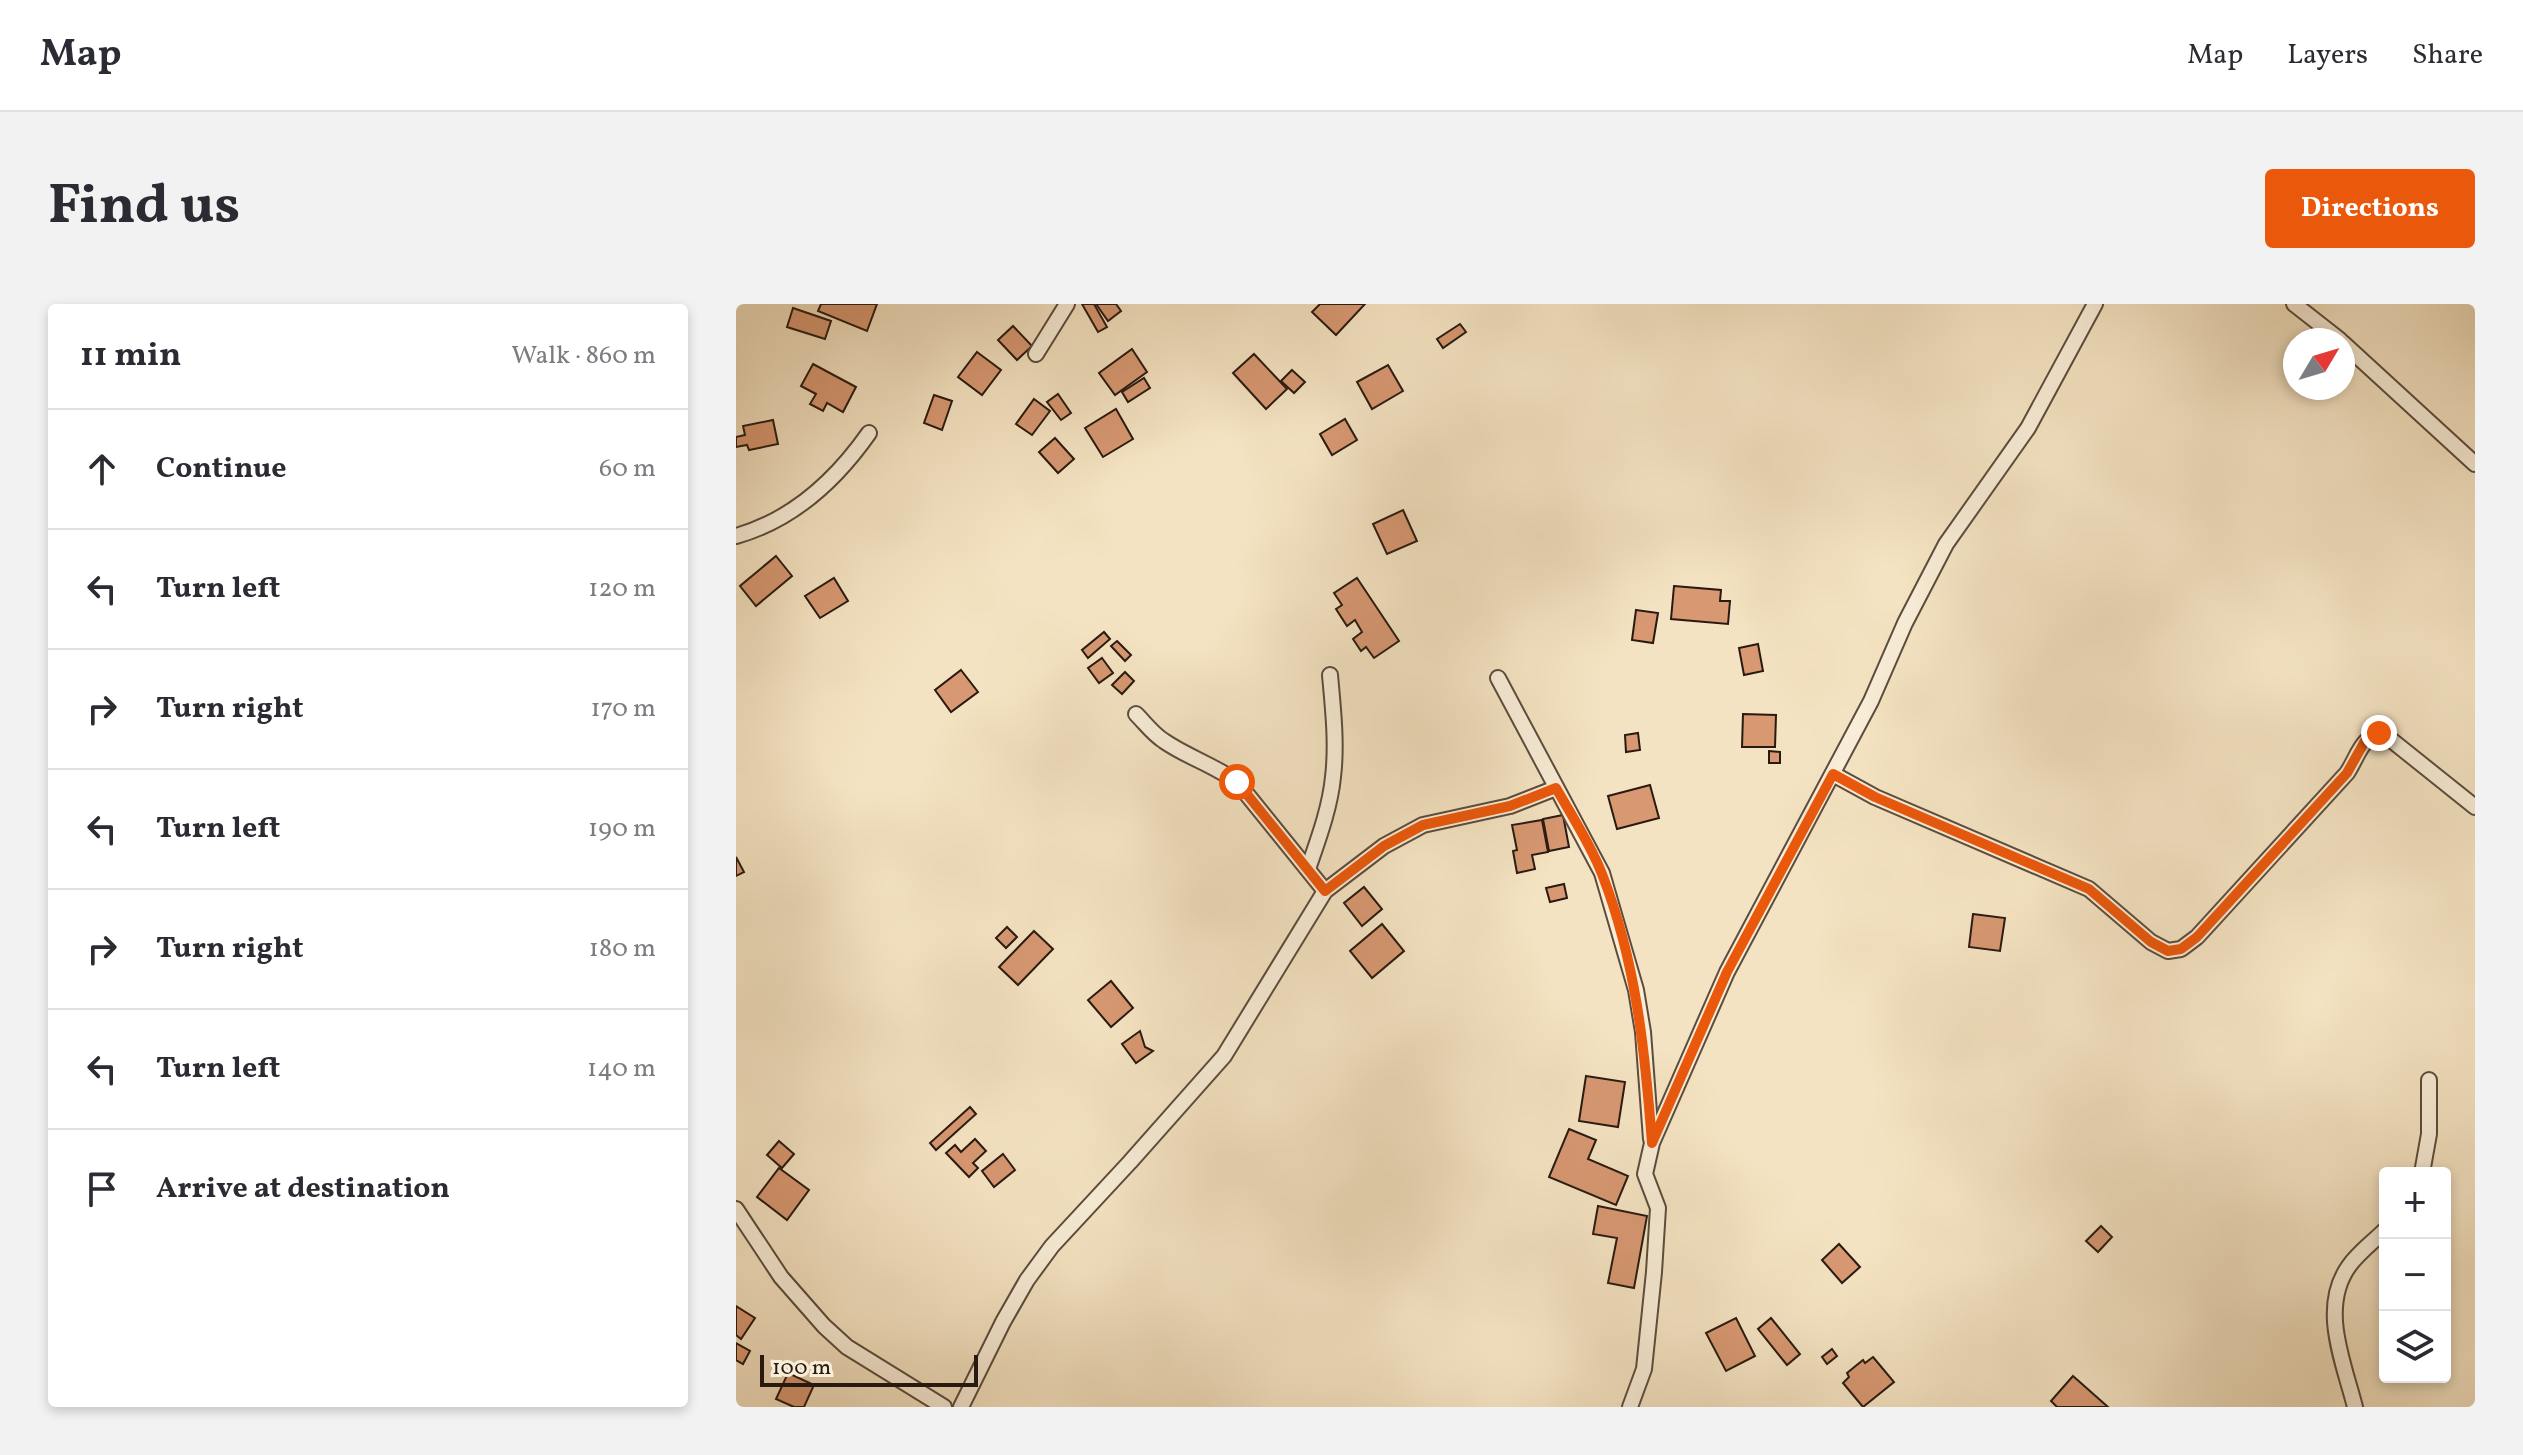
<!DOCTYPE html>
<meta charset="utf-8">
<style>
body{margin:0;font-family:Vollkorn,serif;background:#f2f2f3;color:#2b2b33}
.controls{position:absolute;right:24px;bottom:24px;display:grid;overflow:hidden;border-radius:8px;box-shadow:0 4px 12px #0003}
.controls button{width:72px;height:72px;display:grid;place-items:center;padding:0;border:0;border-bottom:2px solid #e1e1e2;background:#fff;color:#2b2b33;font:40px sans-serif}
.compass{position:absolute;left:1547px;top:24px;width:72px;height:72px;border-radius:50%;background:#fff;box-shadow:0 4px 12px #0003;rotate:52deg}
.scale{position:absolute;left:24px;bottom:20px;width:218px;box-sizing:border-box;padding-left:8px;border:4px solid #291a11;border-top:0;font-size:22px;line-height:28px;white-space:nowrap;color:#291a11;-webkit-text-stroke:6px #f8edd7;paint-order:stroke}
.stop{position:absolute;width:24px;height:24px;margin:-18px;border:6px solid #ea580c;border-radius:50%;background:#fff}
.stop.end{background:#ea580c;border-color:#fff;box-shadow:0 2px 8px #0008}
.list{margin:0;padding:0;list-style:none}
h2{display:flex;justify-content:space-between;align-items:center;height:104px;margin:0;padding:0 32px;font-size:34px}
h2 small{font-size:26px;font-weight:400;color:#7c7c81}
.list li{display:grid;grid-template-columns:52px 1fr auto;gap:24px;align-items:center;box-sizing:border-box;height:120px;padding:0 32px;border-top:2px solid #e1e1e2}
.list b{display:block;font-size:30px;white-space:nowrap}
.list em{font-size:26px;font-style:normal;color:#7c7c81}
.icon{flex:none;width:44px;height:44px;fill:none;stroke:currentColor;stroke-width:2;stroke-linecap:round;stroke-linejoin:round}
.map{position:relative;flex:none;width:1739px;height:1103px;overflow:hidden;border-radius:8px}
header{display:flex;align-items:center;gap:48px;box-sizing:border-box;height:112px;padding:0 40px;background:#fff;border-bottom:2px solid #e1e1e2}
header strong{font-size:38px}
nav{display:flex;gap:44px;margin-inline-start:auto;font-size:28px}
.intro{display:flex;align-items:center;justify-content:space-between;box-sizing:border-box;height:192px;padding:0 48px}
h1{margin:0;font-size:56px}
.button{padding:20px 36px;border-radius:8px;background:#ea580c;color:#fff;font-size:28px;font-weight:700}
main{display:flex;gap:48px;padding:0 48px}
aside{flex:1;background:#fff;border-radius:8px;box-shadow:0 4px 12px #0003}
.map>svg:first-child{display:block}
.building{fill:#d79872;stroke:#291a11;stroke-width:2}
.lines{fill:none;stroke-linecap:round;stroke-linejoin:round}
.minor-casing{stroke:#5c4c3d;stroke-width:18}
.minor{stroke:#f8edd7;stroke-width:14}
.route{stroke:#ea580c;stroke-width:10}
</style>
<header>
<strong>Map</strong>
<nav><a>Map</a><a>Layers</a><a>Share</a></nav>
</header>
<div class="intro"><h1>Find us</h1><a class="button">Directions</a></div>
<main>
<aside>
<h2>11 min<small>Walk · 860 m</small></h2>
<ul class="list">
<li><svg class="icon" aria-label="ahead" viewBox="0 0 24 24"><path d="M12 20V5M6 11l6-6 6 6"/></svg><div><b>Continue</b></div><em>60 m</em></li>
<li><svg class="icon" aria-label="left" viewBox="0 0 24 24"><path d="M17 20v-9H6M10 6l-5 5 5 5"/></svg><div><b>Turn left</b></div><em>120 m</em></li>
<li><svg class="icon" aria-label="right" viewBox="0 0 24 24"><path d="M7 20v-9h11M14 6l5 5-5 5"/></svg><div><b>Turn right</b></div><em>170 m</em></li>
<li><svg class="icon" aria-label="left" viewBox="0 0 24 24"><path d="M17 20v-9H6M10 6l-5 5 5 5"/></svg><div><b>Turn left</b></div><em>190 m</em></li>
<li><svg class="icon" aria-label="right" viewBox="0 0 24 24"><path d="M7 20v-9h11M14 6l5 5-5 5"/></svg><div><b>Turn right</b></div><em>180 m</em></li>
<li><svg class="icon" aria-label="left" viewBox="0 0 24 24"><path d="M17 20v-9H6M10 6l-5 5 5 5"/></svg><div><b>Turn left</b></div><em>140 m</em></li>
<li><svg class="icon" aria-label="arrive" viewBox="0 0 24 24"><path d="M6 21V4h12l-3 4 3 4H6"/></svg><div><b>Arrive at destination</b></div></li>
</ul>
</aside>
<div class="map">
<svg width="1739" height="1103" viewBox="0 0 1739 1103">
<rect width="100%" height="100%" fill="#f4e3c2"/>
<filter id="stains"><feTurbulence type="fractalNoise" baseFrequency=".0025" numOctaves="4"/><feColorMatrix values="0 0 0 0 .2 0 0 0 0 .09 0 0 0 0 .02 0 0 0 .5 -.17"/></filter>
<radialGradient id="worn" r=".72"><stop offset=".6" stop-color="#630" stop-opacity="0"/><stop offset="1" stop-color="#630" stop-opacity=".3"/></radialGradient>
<g class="building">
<polygon points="85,0 141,0 131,27 82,7"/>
<polygon points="346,0 358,0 371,23 362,28"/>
<polygon points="360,0 380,0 385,7 372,17"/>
<polygon points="584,0 629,0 600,31 576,8"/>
<polygon points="57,4 95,17 89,35 51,23"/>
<polygon points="724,20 730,28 707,44 701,35"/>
<polygon points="277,22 296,42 281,56 262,36"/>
<polygon points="396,45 411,68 379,91 363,69"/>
<polygon points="241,48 265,66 246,91 222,73"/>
<polygon points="518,50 551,85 530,105 497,69"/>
<polygon points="77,60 120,83 107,108 91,99 87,107 74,100 80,90 65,82"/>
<polygon points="652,61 667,87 636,105 621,78"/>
<polygon points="556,66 569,78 558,89 545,77"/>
<polygon points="408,74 414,84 392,98 386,88"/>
<polygon points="322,90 335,109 325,116 311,98"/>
<polygon points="198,91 216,97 206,126 188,119"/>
<polygon points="298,95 314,107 296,131 280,120"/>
<polygon points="380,105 397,135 367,153 349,124"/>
<polygon points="609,115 621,136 596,151 584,130"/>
<polygon points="37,116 42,140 13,146 11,141 0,143 0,133 9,131 7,122"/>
<polygon points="319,134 338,155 322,169 303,148"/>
<polygon points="667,206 681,237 651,250 637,220"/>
<polygon points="40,252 56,272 20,302 4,282"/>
<polygon points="98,274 112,297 84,314 69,292"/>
<polygon points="621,274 663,337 638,354 630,343 625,347 617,335 626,328 619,316 611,322 600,305 606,301 598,289"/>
<polygon points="938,282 985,286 984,297 994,297 992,320 935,315"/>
<polygon points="900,306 922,309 917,339 896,336"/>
<polygon points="368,328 374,335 352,354 346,346"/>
<polygon points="381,337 395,351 389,357 375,342"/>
<polygon points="1022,340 1027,367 1008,371 1003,344"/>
<polygon points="366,354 377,369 363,379 352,364"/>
<polygon points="225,366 242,388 215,408 199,386"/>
<polygon points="389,368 398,377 386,390 376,381"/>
<polygon points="1007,410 1040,411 1039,443 1006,443"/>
<polygon points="902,429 904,446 890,448 889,431"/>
<polygon points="1033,447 1044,448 1044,459 1033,459"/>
<polygon points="914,481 923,514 881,525 872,492"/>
<polygon points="827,511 833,543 813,547 807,515"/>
<polygon points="806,516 812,548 796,551 799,565 781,569 777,547 781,546 776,521"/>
<polygon points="0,553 8,568 0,572"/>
<polygon points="828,580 831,594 814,598 810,584"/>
<polygon points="628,583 646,605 626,622 608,599"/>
<polygon points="1237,610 1269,614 1264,647 1233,643"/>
<polygon points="646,620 668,647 636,674 614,647"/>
<polygon points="271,623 281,633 270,644 260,634"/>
<polygon points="298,627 317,645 282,681 263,663"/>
<polygon points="375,677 397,704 375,723 352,696"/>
<polygon points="404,727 409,743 417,747 400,759 386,740"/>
<polygon points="850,772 889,778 882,823 843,817"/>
<polygon points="234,803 240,810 200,846 194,839"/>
<polygon points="833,825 860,836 852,855 892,872 880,901 813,873"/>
<polygon points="239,835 250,847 237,859 242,864 233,873 210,849 219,841 225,848"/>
<polygon points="43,837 58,850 46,864 31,851"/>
<polygon points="267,850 279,866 258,883 246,867"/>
<polygon points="43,864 73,886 51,916 21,893"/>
<polygon points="862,902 911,912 898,984 872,979 881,934 857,930"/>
<polygon points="1365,922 1376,933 1362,948 1350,937"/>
<polygon points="1103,940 1124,963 1106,979 1086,956"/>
<polygon points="0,1002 19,1014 5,1035 0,1031"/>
<polygon points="1000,1014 1019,1052 990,1067 970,1029"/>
<polygon points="1035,1014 1064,1050 1051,1061 1022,1025"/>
<polygon points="0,1039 14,1047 7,1060 0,1056"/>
<polygon points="1096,1045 1101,1052 1091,1060 1086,1053"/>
<polygon points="1137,1053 1158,1078 1127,1103 1107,1079 1113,1073 1111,1069 1127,1056 1129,1059"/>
<polygon points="52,1069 78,1081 68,1103 58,1103 40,1095"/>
<polygon points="1337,1072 1372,1103 1321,1103 1315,1097"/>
</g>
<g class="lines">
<defs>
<g id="minor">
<polyline points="1558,0 1604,36"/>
<polyline points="1607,39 1739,160"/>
<polyline points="300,50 331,0"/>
<path d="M0 232C57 216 100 176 133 129"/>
<polyline points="762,374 866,569 900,686 907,728 915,835"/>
<path d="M400 410C409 419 417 430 428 437 451 453 478 461 501 478L589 587"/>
<path d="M1097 470 1139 493 1353 585 1415 638 1432 647 1445 645 1461 633 1611 469C1621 454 1625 435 1643 429L1654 435 1739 503"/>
<path d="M572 565C582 536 594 504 597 473 601 440 597 404 594 371"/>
<polyline points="1686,869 1693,830 1693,776"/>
<polyline points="0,905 45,973 88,1022 111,1043 208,1103"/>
<polyline points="225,1103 267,1018 291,976 316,942 394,858 488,752 589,587 648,542 687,521 774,502 820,484"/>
<polyline points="894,1103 908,1065 918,968 922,904 909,870 916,839 991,668 1135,397 1169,319 1210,240 1292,124 1359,0"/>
<path d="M1619 1103C1608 1059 1583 1004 1613 962 1622 949 1637 938 1649 926"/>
</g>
</defs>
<use href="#minor" class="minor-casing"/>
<use href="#minor" class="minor"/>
</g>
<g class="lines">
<path class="route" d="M501 478 589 587 648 542 687 521 774 502 820 484C836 512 855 541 866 570 900 657 909 747 916 839L991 668 1097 470 1139 493 1353 585 1415 638 1432 647 1445 645 1461 633 1611 469 1629 437 1643 429"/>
</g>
<rect width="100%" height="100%" filter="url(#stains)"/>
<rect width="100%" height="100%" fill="url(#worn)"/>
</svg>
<div class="controls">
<button>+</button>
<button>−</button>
<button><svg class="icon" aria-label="layers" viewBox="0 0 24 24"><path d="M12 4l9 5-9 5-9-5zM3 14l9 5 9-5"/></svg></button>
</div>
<svg class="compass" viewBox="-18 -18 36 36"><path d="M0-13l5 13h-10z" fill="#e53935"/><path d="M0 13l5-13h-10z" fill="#7c7c81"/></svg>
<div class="scale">100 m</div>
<div class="stop" style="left:501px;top:478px"></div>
<div class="stop end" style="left:1643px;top:429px"></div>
</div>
</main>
